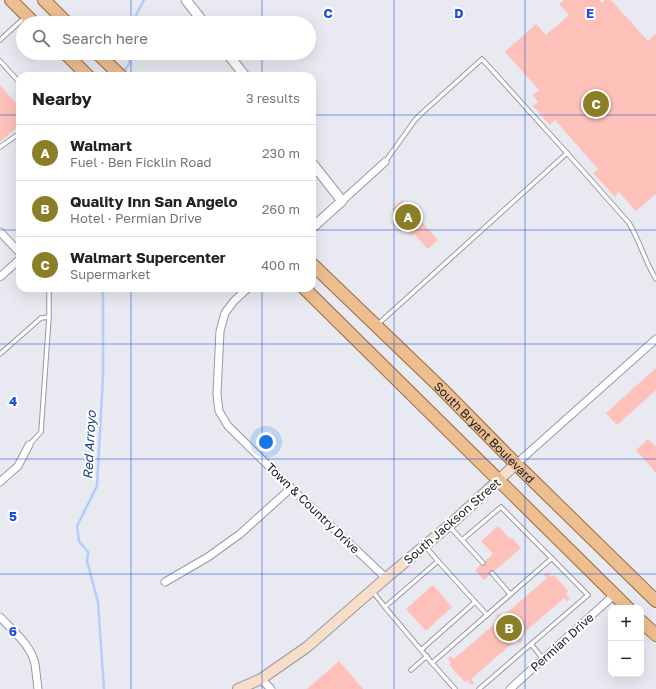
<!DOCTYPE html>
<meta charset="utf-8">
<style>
body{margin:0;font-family:"Golos Text",sans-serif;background:#f6f6f6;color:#222}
.controls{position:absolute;right:12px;bottom:12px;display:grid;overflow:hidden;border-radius:8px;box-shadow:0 4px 16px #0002}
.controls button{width:36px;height:36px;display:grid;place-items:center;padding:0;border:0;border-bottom:1px solid #e0e0e0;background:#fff;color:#222;font:20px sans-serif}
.you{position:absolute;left:266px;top:442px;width:14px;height:14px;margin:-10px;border:3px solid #fff;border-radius:50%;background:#1a73e8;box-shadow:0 0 0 6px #1a73e833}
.badge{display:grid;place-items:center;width:26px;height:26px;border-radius:50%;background:#8a7f26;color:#fff;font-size:13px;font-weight:700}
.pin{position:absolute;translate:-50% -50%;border:2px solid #fff;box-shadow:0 1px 4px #0006}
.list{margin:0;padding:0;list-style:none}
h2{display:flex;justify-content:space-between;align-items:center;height:52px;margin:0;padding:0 16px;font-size:17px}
h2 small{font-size:13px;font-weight:400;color:#767676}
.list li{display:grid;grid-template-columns:26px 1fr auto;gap:12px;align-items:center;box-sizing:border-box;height:56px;padding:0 16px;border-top:1px solid #e0e0e0}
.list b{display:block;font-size:15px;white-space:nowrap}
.list p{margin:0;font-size:13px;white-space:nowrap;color:#767676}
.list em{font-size:13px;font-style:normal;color:#767676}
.icon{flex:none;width:22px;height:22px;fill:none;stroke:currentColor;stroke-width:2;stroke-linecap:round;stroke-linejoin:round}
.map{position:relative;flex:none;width:656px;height:689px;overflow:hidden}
.search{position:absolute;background:#fff;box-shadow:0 4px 16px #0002;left:16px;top:16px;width:300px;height:44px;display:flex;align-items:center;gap:10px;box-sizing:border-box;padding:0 14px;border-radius:22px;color:#767676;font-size:15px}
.panel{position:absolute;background:#fff;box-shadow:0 4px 16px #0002;left:16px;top:72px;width:300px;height:220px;border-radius:12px}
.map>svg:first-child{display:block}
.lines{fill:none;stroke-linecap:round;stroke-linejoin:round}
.stream{stroke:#b3cdfc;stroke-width:2.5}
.building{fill:#fec1b9}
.service-casing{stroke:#999aa1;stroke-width:5.5}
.minor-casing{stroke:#999aa1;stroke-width:9}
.tertiary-casing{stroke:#999aa1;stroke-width:11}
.secondary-casing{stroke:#999aa1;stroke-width:12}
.primary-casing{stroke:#9d6a3a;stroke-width:14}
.service{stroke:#fff;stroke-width:3.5}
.minor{stroke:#fff;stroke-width:7}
.tertiary{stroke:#fff;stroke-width:9}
.secondary{stroke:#f6dec8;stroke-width:10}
.primary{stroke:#ecbe90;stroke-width:12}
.grid{fill:none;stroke:#1d4ed8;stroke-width:1;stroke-opacity:0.55}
.labels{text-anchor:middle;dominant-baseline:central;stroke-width:4;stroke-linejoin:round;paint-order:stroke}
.street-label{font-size:12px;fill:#202023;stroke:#fff}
.water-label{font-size:13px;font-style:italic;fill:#1c3d80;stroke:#fff}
.grid-label{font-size:13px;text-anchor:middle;font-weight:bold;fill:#1d4ed8;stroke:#fff;stroke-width:4;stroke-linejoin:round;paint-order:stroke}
</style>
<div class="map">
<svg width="656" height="689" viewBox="0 0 656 689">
<rect width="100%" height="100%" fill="#e8e9f1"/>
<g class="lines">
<g class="stream">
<polyline points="132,23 144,0"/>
<polyline points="124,72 129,64 130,60 125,53"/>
<polyline points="103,288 103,377 97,486 77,526 79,541 88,552 87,561 98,602 104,689"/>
</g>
</g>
<g class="building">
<polygon points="564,0 600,0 602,3 605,0 611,0 648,41 656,34 656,194 636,211 619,192 615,197 593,173 598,169 555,120 550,125 533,106 538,102 533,95 539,90 505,52 536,24 546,35 569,15 559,4"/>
<polygon points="0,85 20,108 20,125 0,142"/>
<polygon points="402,200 438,240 428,249 414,234 412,236 404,227 407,225 392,209"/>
<polygon points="656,368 656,390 617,425 606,413"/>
<polygon points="648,439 656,447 656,473 636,450"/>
<polygon points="498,526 510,539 512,538 521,548 484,580 475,570 493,554 481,541"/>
<polygon points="547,572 551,577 554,575 568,591 566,594 570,599 567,601 564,598 519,637 522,640 520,643 516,640 471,679 474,683 471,685 467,680 465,682 449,665 451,663 448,658 450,656 454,659 499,620 496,616 499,614 502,617 547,578 544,575"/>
<polygon points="433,585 452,607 426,631 406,609"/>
<polygon points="339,661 363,689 307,689"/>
</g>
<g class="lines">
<defs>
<g id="service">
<polyline points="0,40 24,18"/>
<polyline points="0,61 20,83"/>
<polyline points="0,147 20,133"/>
<path d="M567 153 629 223C640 241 645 262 656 279"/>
<polyline points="377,325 567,153 482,59 422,113 415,120 385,162"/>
<polyline points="0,354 41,318 49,317"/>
<polyline points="29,445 41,432 49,317 49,288"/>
<polyline points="449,526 462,540 501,507 588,595 479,689"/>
<polyline points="462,540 483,563"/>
<polyline points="426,547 438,561"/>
<polyline points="492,573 510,594"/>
<polyline points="373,592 385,607"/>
<polyline points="531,644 543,659"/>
<polyline points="422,649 475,602"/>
<polyline points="432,663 385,607 438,561 487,615"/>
<polyline points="411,670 427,656"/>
<polyline points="455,689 432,663 552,558"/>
</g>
<g id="minor">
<polyline points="342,201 385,162"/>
<polyline points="0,232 20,253"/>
<polyline points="0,277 20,259"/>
<polyline points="248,288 234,301 225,313 220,331 217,394 219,411 228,426 291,488 386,578"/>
<polyline points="516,464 656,339"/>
<polyline points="0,482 18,466 29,445"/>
<polyline points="165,582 208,557 240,534 291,488"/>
<path d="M0 617C13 631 31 645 35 664 36 672 37 681 38 689"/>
<polyline points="261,679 271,689"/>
<polyline points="510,689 614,595"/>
</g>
<g id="tertiary">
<polyline points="186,0 204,23"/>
<polyline points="227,53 245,76"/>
<polyline points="312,163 342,201 312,228"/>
</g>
<polyline id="secondary" points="238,689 261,679 307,647 386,578 453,522 516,464"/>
<g id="primary">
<polyline points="11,0 34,23"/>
<polyline points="44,0 67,23"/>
<polyline points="65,53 88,76"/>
<polyline points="97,53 121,76"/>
<path id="s1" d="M312 264 441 388 516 464 656 601"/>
<polyline points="304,288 628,608"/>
<polyline points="641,621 656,635"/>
</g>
</defs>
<use href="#service" class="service-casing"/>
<use href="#minor" class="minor-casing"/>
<use href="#tertiary" class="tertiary-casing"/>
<use href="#secondary" class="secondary-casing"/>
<use href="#primary" class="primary-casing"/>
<use href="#service" class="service"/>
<use href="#minor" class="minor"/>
<use href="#tertiary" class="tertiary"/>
<use href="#secondary" class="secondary"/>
<use href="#primary" class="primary"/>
</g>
<path class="grid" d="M131 0V23M262 0V23M394 0V689M525 0V689M131 53V76M262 53V76M0 115H20M312 115H656M0 230H20M312 230H656M131 288V689M262 288V689M0 344H656M0 459H656M0 574H656"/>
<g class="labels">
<g class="street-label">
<text stroke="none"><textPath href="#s1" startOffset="241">South Bryant Boulevard</textPath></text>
<text transform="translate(313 508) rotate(44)">Town &amp; Country Drive</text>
<text transform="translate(452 521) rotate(-41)">South Jackson Street</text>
<text transform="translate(562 642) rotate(-42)">Permian Drive</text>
</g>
<g class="water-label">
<text transform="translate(89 445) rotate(-87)">Red Arroyo</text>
</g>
</g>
<g class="grid-label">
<text x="328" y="18">C</text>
<text x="459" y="18">D</text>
<text x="590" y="18">E</text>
<text x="13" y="406">4</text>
<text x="13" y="521">5</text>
<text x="13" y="636">6</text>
</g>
</svg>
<div class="controls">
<button>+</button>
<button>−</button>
</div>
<div class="you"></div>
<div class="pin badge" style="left:408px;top:217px">A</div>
<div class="pin badge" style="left:509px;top:628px">B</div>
<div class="pin badge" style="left:596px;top:104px">C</div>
<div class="search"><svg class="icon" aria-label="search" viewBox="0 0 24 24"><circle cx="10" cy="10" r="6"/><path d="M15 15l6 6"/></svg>Search here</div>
<section class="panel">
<h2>Nearby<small>3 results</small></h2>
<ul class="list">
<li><span class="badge">A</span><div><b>Walmart</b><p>Fuel · Ben Ficklin Road</p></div><em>230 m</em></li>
<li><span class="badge">B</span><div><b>Quality Inn San Angelo</b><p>Hotel · Permian Drive</p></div><em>260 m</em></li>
<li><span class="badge">C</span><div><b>Walmart Supercenter</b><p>Supermarket</p></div><em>400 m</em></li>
</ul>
</section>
</div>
